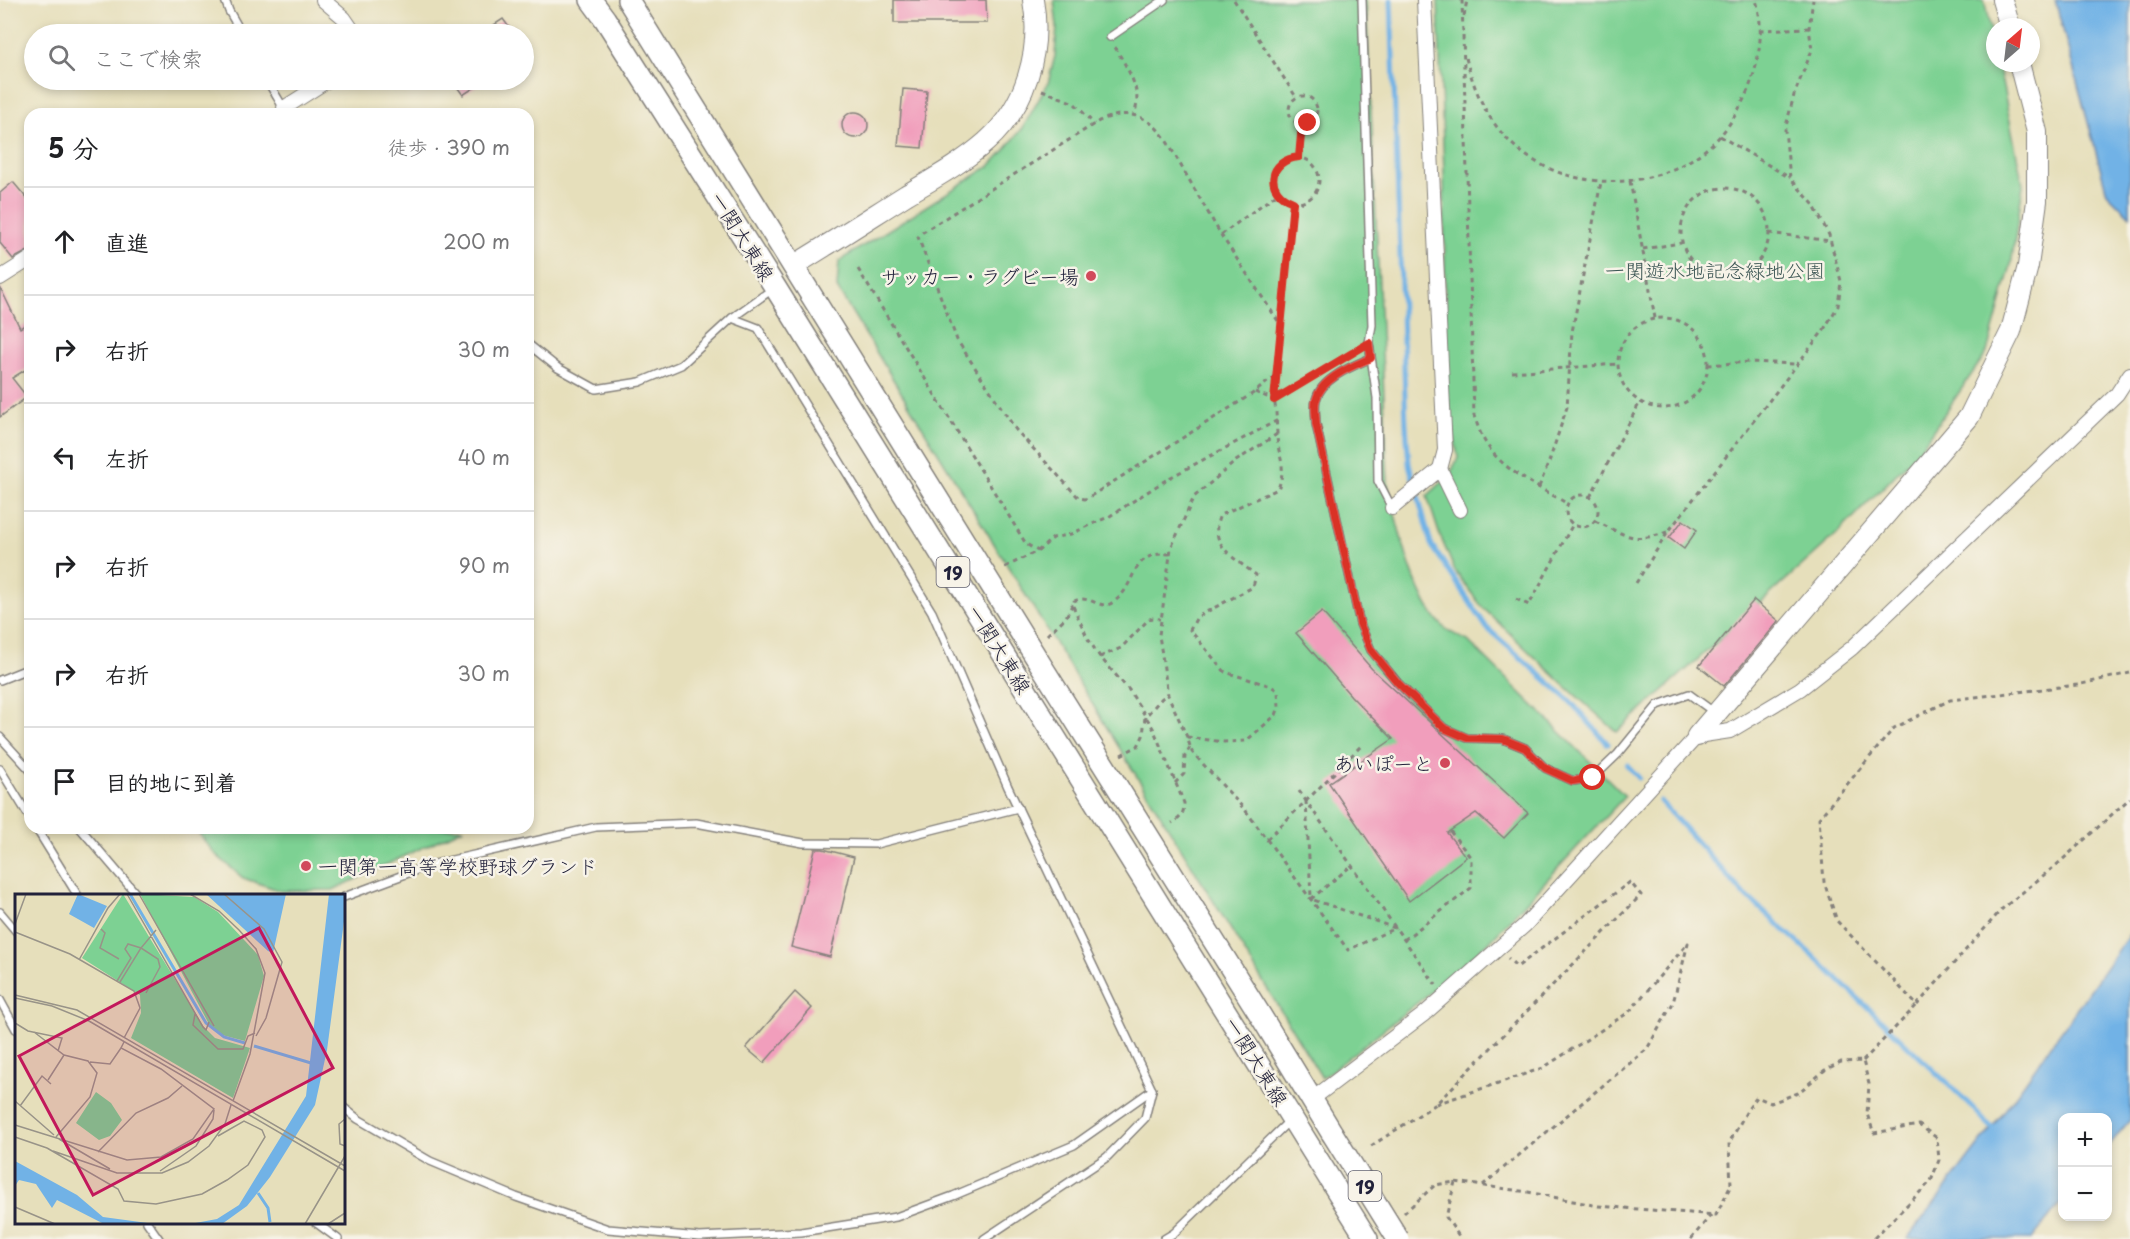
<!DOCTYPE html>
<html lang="ja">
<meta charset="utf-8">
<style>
body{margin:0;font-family:"Playpen Sans","Klee One",sans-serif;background:#f2f2f2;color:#202124}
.controls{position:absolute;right:18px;bottom:18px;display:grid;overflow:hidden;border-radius:12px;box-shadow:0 3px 9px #0003}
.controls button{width:54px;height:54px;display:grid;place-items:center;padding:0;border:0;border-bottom:2px solid #e0e0e0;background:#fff;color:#202124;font:30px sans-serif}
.compass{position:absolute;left:1986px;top:18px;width:54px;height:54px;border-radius:50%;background:#fff;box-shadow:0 3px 9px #0003;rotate:28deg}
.stop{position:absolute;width:18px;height:18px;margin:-14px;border:4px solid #d93025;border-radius:50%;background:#fff}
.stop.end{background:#d93025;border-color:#fff;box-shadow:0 2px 6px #0008}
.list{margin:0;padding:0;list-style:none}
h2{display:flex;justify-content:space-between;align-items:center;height:78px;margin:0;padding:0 24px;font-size:26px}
h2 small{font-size:20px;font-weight:400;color:#757577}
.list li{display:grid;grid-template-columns:39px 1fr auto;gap:18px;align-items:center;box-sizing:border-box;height:108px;padding:0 24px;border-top:2px solid #e0e0e0}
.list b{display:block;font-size:22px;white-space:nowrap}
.list em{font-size:20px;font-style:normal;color:#757577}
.icon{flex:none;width:33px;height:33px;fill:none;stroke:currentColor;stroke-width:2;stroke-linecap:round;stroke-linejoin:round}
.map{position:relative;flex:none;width:2130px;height:1239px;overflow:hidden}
.search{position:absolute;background:#fff;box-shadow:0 3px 9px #0003;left:24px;top:24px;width:510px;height:66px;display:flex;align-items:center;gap:15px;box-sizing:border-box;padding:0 21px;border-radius:33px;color:#757577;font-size:22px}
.panel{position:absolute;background:#fff;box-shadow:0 3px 9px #0003;left:24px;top:108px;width:510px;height:726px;border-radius:18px}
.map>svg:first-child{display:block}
.green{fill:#7dd193;stroke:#507a67;stroke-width:1.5}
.water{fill:#71b2e6;stroke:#4a6a90;stroke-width:1.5}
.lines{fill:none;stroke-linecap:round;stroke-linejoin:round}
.stream{stroke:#71b2e6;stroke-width:5}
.building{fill:#f19ebc}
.lane-casing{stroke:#84807b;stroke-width:10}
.street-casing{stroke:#84807b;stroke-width:16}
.secondary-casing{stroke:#84807b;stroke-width:22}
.primary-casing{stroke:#84807b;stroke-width:24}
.path{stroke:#84807b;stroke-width:3;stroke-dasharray:4.5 4.5;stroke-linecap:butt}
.lane{stroke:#fff;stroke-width:7}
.street{stroke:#fff;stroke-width:14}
.secondary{stroke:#fff;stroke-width:20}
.primary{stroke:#fff;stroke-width:21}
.primary-bridge-casing{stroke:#84807b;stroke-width:24;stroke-linecap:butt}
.primary-bridge{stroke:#fff;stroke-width:21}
.route{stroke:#d93025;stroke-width:8}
.poi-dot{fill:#d1495b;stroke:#f7f3e8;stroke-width:2}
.labels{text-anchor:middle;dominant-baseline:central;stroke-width:5;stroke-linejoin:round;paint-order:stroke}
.shield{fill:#f7f3e8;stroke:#62616f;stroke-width:1.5}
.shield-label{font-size:18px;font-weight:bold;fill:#22223b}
.street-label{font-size:20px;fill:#22223b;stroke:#f7f3e8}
.park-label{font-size:20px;fill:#3d5755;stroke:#f7f3e8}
.poi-label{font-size:20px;fill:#22223b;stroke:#f7f3e8;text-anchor:end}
.inset-river{fill:none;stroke:#71b2e6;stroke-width:3}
.inset-road{fill:none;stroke:#989388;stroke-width:1.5}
.view{fill:#c2185b;fill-opacity:0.15;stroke:#c2185b;stroke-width:3}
.inset-edge{fill:none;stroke:#22223b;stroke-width:3}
</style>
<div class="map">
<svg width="2130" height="1239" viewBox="0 0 2130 1239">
<rect width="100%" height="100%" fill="#f7f3e8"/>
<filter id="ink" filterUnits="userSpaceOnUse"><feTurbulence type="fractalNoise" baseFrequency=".0167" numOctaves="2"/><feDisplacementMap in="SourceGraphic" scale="12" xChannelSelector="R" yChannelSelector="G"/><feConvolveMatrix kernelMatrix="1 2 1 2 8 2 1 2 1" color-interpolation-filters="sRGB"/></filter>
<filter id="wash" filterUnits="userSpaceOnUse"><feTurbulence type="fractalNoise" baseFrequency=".008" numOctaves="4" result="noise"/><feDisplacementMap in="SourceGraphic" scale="24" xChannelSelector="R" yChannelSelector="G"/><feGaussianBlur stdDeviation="1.35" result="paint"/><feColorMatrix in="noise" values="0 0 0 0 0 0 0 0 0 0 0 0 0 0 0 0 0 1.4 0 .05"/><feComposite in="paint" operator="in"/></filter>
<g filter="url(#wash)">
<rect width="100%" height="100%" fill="#e6dfbb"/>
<g class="green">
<path d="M1054 0H1366L1388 485C1397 524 1414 599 1444 627 1450 633 1460 637 1468 641L1625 796 1488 943 1431 992 1322 1078 837 288 839 261 990 166 1004 151 1022 129 1048 83 1055 56 1057 26Z"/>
<polygon points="1438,0 1984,0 1995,50 1995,63 1998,63 2023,185 2011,265 1987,352 1918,452 1838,533 1617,732 1563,684 1482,607 1455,571 1439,533 1427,496 1449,476 1458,458 1446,389 1444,172"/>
<polygon points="195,828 464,828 333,890 281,891 243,878 214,853"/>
</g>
<g class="water">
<polygon points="2055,0 2130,0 2130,216 2107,193"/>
<polygon points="2130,933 2130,1120 2108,1147 2108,1118 2062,1118 2062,1202 2032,1239 1907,1239 2012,1101"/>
</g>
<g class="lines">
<g class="stream">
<polyline points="1391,0 1406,425 1409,464 1431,544 1487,628 1569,700 1608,744"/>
<polyline points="1627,765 1639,778"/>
<polyline points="1660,801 1741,891 1821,963 1969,1104 1996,1132"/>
</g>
</g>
<g id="blocks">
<g class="building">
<polygon points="894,0 986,0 987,23 894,23"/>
<polygon points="503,19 514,34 480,34"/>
<polygon points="452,80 486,80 463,95"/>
<polygon points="903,89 927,91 922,148 898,146"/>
<circle cx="855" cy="125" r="13"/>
<polygon points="13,182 30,202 30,250 13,259 0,243 0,193"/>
<polygon points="0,287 20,328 30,322 30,367 12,378 27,397 0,417"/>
<polygon points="1683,520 1697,530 1684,549 1669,538"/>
<polygon points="1754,600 1779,621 1724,686 1699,666"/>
<polygon points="1322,612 1372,669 1528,813 1504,838 1476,813 1447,833 1466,857 1409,901 1329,783 1393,739 1351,696 1296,633"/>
<polygon points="815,849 823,849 854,857 830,957 791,947"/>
<polygon points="795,992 812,1008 764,1063 746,1048"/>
</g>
</g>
</g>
<g filter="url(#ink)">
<use href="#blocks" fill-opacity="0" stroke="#84807b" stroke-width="1.5"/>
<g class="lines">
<defs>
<g id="lane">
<polyline points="225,0 229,11 242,34"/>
<polyline points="1362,0 1372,325 1369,343 1377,398 1378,481 1392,508"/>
<polyline points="1110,37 1164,0"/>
<polyline points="267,80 287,114"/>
<polyline points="528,344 558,368 596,389 640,382 681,365 732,318"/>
<path d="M1371 358C1353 366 1321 378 1316 400 1314 407 1316 416 1316 424L1360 624 1371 650 1398 683 1444 728 1467 738 1503 739 1525 748 1545 768 1573 781 1593 778 1618 754 1658 705 1689 694 1715 713"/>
<polyline points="0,680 30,668"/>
<polyline points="0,737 30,770"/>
<polyline points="0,769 30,818"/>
<polyline points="36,828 78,896"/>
<polyline points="80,828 138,896"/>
<polyline points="344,897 430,865 596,827 696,823 803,843 876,844 1018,808"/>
<polyline points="0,912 16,931"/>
<polyline points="0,1000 16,1029"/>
<polyline points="344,1108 358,1119 430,1161 516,1197 608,1229 700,1237 801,1232 896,1217 953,1196 1074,1145 1152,1090 1008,787 932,612 758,328 732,318 774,288"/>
<polyline points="147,1222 159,1239"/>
<polyline points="315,1222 338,1239"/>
<polyline points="984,1239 1107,1157 1145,1118 1152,1090"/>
<polyline points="1164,1239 1174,1233 1291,1119"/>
</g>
<g id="street">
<polyline points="323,0 344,18 355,34"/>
<polyline points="284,108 328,80"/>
<polyline points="0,278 30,259"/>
<polyline points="1440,469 1460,510"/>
<polyline points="1392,508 1440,469 1445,450 1424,0"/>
<polyline points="1311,1100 1423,1015 1525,925 1697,736 1730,731 1800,689 1852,648 2117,394 2130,374"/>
</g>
<g id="secondary">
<polyline points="2002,0 2010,27"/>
<path d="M793 266C831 243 868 219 906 195 933 179 962 163 986 142 1026 107 1042 50 1033 0"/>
<polyline points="1697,736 1969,417 2011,331 2028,266 2037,201 2037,132 2019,63"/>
</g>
<g id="primary">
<polyline points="591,0 605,19 775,287 1367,1239"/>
<polyline points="628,0 1039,662 1259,1013 1332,1133"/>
</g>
</defs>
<use href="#lane" class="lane-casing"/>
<use href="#street" class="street-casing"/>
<use href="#secondary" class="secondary-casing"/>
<use href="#primary" class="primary-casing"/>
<g class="path">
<polyline points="1234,0 1296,97"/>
<path d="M1462 0 1474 416C1477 423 1479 431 1483 438 1499 470 1538 486 1568 504"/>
<polyline points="1464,16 1467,0"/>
<polyline points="1760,30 1809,28"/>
<path d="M1115 47C1126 67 1144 91 1134 114"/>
<path d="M1466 58C1474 90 1486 118 1510 142 1566 197 1667 194 1720 136 1733 121 1743 103 1750 85 1760 59 1764 27 1756 0"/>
<polyline points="1042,90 1074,103 1094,124"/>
<circle cx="1303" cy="110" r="14"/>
<polyline points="1720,136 1790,178"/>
<polyline points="1299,157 1302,124"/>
<circle cx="1296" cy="180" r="23"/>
<polyline points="1630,181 1655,318"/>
<circle cx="1725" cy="232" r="44"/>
<polyline points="1769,233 1831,241"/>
<polyline points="1221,235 1278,193"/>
<polyline points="1643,249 1681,243"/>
<polyline points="858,269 1026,544 1038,551"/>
<circle cx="1663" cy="363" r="45"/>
<polyline points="1708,365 1749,362 1796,364"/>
<polyline points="1512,372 1617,364"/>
<path d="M1275 376 1255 392 1094 494 1085 499 1079 498 1016 430 957 340 918 237 923 232 1099 121C1127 109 1146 113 1165 138L1221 235 1282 327"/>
<polyline points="1255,392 1274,400 1318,373"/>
<polyline points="1277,434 1236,461 1194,497 1171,548 1159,635 1168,695 1187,737 1192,752 1246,811 1348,950 1395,928 1311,899"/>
<polyline points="1539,487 1550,459 1567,407 1572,332 1601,182"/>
<circle cx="1582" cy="511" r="16"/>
<polyline points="1590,497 1640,402"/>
<path d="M1595 521C1625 535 1634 544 1667 532"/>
<path d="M1170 554C1126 551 1139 589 1110 604 1100 609 1088 594 1074 601L1073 606 1088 639 1100 657 1129 690 1153 728 1184 803C1184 814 1181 818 1172 823"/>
<polyline points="1005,567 1038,551 1053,538 1071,534 1110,516 1169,478 1278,420"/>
<polyline points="1636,583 1668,532 1823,331 1838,306 1841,281 1829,235 1813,204 1790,178 1785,130 1794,95 1812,50 1809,28 1813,0"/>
<polyline points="1516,599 1529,605 1573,524"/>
<polyline points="1047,635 1066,617 1073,603"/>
<polyline points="1100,657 1121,648 1148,620 1152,618 1160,619"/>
<path d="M1187 737 1224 742 1246 741 1276 715 1279 707 1278 691 1271 686 1225 672 1190 630 1197 617 1253 587 1256 575C1236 559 1207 545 1220 515L1278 489C1288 462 1277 458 1277 433 1276 420 1277 413 1274 400L1293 202"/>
<polyline points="1121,755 1138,746 1143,736 1145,717 1162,698 1168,695"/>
<polyline points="1175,783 1184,774 1185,756 1190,747"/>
<polyline points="1299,791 1436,985"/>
<polyline points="1306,801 1363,744"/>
<polyline points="1267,839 1306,801 1311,897"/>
<polyline points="1311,899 1351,866"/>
<polyline points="1404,940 1471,888 1471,858 1450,831"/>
<polyline points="1917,1005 2002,909 2060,862 2130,798"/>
<polyline points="1863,1061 1917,1005 1837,921 1824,882 1819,818 1894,728 1950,700 2077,685 2130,673"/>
<polyline points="1436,1104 1543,1068 1629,1012 1688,943 1673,1003 1647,1049 1483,1185"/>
<polyline points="1371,1146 1436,1104 1641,895 1630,882 1517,967 1508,958"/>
<polyline points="1455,1182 1446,1217 1461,1239"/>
<polyline points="1404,1213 1435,1185 1455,1182 1528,1192 1598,1206 1716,1215 1731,1185 1729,1143 1748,1109 1757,1097 1771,1103 1798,1093 1825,1070 1841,1062 1863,1061 1869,1084 1867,1114 1874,1133 1919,1125 1937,1138 1939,1160 1931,1181 1873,1239"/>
<polyline points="1691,1239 1711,1215"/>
</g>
<use href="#lane" class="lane"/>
<use href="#street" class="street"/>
<use href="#secondary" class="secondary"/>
<use href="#primary" class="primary"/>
<defs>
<polyline id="primary-bridge" points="1332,1133 1398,1239"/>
</defs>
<use href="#primary-bridge" class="primary-bridge-casing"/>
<use href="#primary-bridge" class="primary-bridge"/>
</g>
</g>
<g class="lines" filter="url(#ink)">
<path class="route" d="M1308 123 1302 124 1299 157C1268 160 1264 192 1293 202L1274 400 1369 343 1371 358C1353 366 1321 378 1316 400 1314 407 1316 416 1316 424L1360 624 1371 650 1398 683 1444 728 1467 738 1503 739 1525 748 1545 768 1573 781 1593 778"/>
</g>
<g class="poi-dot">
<circle cx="1091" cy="276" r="6"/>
<circle cx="1445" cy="763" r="6"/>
<circle cx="306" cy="866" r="6"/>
</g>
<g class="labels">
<g class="shield">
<rect x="936.5" y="557" width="33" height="30" rx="4.5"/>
<rect x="1348.5" y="1171" width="33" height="30" rx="4.5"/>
</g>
<g class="shield-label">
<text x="953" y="572">19</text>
<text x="1365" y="1186">19</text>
</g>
<g class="street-label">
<text transform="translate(743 236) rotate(58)">一関大東線</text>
<text transform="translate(1000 649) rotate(58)">一関大東線</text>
<text transform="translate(1257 1061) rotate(58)">一関大東線</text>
</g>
<g class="park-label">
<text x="1715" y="270">一関遊水地記念緑地公園</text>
</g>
<g class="poi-label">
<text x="1079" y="276">サッカー・ラグビー場</text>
<text x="1433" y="763">あいぽーと</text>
<text x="318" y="866" text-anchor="start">一関第一高等学校野球グランド</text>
</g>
</g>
<g transform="translate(15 894)">
<rect width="330" height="330" fill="#e6dfbb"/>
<path d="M108 0 189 133 200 144 235 154 218 204 116 144 126 119 125 101 67 64ZM125 0 179 3 203 18 243 61 249 82 230 147 207 141 195 132ZM81 198 96 209 107 226 95 242 84 246 61 229Z" fill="#7dd193"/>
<path d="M63 0 92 12 79 34 54 20ZM191 0H271L258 59 253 57ZM314 0H330V20L312 156 300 211 255 283 232 312 207 330H175L202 325 224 311 291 202ZM0 267 62 301 88 323 140 330H89L42 306 37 314 21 290 4 286 0 292Z" fill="#71b2e6"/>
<path class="inset-river" d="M115 0 191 129 209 143 230 149M239 152 296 169M243 299 253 314 255 328"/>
<path class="inset-road" d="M112 0 188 133 191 136 194 128M124 0 199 132M175 0 204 17 224 36 241 55 250 79 235 160 218 207M209 0 249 35 267 68 251 124 241 142M0 30 11 0M86 35 90 39 85 54 104 65M0 38 55 60 119 97 125 114 109 144M64 66 93 14 105 0M102 87 116 64 110 55 113 50 126 54 105 88M131 99 145 73 143 65 126 54 141 36M0 101 62 116 330 272M0 104 37 112 74 127 330 277M180 120 178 131 203 155H228L233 142 240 139M0 129 13 137 47 144 43 157M19 138 49 161 73 167 82 179 75 203 41 243M75 168 95 170 106 154M33 186 49 161M0 207 39 241M5 212 27 182 36 190M330 225 324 230 325 250 330 252M0 231 112 266 146 263 178 245 199 215 146 175 106 154 109 148M0 243 32 254M44 245 95 275M32 254 103 295 109 307 141 310 187 300 212 286 233 271 250 243 247 236 229 227 203 242M38 257 102 279H147L173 268 194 252 210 230 216 211M83 258 121 219 153 204 167 192M145 277 181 252 198 225 199 216M0 313 40 330M290 330 330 262M313 330 330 319"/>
<path class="view" d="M244 34 318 174 78 301 4 162Z"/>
<rect width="330" height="330" class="inset-edge"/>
</g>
</svg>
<div class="controls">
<button>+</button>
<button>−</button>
</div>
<svg class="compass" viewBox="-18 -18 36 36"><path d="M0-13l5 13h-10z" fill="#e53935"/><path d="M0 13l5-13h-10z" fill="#757577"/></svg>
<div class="stop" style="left:1593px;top:778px"></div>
<div class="stop end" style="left:1308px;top:123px"></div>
<div class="search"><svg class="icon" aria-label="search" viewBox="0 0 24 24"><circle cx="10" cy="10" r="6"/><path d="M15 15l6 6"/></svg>ここで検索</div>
<section class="panel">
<h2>5 分<small>徒歩 · 390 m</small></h2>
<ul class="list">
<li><svg class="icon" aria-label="ahead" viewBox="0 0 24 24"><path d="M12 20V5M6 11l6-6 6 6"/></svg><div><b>直進</b></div><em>200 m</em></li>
<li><svg class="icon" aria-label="right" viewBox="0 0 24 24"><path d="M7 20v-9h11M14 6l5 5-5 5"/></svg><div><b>右折</b></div><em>30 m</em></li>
<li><svg class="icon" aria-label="left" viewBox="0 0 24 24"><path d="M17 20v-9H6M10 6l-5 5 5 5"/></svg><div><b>左折</b></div><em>40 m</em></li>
<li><svg class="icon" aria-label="right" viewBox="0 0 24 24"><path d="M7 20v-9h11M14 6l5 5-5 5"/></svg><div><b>右折</b></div><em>90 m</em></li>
<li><svg class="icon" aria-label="right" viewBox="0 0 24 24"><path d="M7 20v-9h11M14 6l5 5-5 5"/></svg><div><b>右折</b></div><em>30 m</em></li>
<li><svg class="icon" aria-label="arrive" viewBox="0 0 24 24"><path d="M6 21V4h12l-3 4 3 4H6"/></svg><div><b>目的地に到着</b></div></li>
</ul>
</section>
</div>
